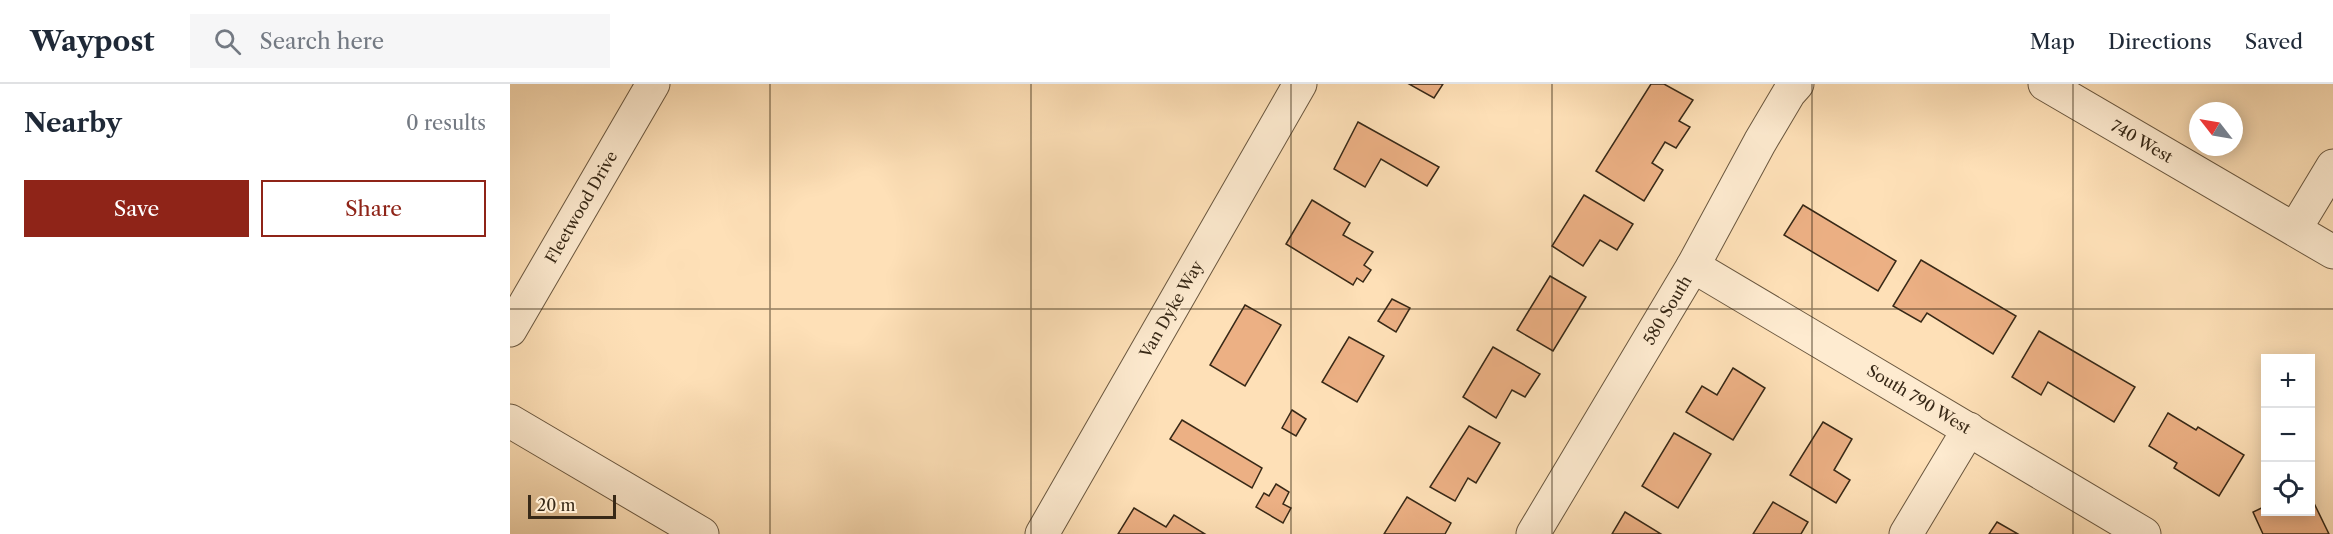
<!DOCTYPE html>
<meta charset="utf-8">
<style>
body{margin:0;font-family:"Libre Caslon Text",serif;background:#f6f6f7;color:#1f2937}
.controls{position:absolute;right:18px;bottom:18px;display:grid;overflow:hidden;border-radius:0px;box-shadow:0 3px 15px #0003}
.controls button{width:54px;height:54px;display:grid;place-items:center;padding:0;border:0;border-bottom:2px solid #e0e1e3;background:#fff;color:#1f2937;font:30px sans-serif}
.compass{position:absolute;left:1679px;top:18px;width:54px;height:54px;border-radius:50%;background:#fff;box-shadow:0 3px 15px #0003;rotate:301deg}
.scale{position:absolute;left:18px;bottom:15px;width:88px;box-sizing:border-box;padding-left:6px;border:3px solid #382917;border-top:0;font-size:16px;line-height:21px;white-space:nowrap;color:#382917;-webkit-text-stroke:4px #feebd0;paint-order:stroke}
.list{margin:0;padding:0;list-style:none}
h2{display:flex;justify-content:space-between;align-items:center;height:78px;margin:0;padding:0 24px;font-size:26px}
h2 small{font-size:20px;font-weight:400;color:#747a83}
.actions{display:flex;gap:12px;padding:18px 24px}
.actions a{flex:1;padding:14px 0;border:2px solid #8f2418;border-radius:0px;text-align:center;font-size:21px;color:#8f2418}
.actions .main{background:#8f2418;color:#fff}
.icon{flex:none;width:33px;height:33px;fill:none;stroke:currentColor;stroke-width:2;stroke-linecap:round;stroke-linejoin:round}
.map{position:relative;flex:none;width:1823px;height:450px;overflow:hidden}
header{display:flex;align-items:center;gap:36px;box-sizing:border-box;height:84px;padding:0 30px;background:#fff;border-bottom:2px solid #e0e1e3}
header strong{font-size:28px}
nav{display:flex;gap:33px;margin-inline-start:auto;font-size:21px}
.search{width:420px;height:54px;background:#f6f6f7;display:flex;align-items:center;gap:15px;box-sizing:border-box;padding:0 21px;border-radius:0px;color:#747a83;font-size:22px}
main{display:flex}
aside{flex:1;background:#fff}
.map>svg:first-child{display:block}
.building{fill:#ecb084;stroke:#382917;stroke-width:1.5}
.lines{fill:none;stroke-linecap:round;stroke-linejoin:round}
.minor-casing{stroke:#6a573f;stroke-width:35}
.minor{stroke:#feebd0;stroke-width:33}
.grid{fill:none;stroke:#382917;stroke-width:1.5;stroke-opacity:0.55}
.labels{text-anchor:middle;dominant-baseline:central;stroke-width:4.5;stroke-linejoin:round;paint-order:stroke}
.street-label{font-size:16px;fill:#382917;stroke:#feebd0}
</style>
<header>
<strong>Waypost</strong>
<div class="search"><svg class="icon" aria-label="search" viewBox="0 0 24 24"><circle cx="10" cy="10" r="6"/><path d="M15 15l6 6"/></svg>Search here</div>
<nav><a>Map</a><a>Directions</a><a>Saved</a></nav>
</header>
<main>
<aside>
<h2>Nearby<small>0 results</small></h2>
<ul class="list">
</ul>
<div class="actions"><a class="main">Save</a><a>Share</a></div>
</aside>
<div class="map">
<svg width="1823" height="450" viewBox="0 0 1823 450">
<rect width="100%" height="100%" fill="#fee0b7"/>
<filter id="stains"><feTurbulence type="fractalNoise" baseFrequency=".00333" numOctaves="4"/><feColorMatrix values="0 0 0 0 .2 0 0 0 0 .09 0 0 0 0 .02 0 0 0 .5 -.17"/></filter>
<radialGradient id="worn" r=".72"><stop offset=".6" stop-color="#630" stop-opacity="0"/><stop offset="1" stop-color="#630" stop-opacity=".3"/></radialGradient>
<g class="building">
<polygon points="899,0 933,0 924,14"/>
<polygon points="1141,0 1154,0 1183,16 1169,37 1180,43 1166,64 1155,58 1142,79 1153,86 1134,117 1086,87"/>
<polygon points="848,38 929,83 917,102 871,75 855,103 824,85"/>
<polygon points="1074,111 1123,140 1107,166 1090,156 1073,182 1042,162"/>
<polygon points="802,116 840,139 833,151 863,168 854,181 861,186 853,198 847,194 843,201 776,160"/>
<polygon points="1293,121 1386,177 1368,207 1274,151"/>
<polygon points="1411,176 1506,232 1483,270 1417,229 1411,238 1383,222"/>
<polygon points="1040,192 1076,213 1043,267 1007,246"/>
<polygon points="882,215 900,224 886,248 868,237"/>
<polygon points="735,221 771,241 735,302 700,281"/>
<polygon points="1529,247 1625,303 1604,338 1538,298 1531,311 1502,293"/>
<polygon points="839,253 874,272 847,318 812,298"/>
<polygon points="983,263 1030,290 1015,313 1002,306 986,334 953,313"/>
<polygon points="1223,284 1255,304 1223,356 1176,328 1192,302 1207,311"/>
<polygon points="782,326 796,335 786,352 772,344"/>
<polygon points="1658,329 1686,346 1688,343 1734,371 1709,412 1664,384 1667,379 1639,362"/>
<polygon points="672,336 752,384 742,404 660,355"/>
<polygon points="1313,338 1342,355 1324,386 1340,396 1326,419 1280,391"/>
<polygon points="959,342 990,359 966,399 958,394 945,417 920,403"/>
<polygon points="1164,349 1201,370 1168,424 1132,402"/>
<polygon points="766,400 779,408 773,420 781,424 773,439 746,423 754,409 759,412"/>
<polygon points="1800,411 1819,450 1753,450 1743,428 1756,422 1756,428 1800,428"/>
<polygon points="897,413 941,439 935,450 874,450"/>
<polygon points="1263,418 1298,438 1291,450 1243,450"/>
<polygon points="624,424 656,443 664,431 695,450 608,450"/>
<polygon points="1115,428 1151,450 1102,450"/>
<polygon points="1487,438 1508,450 1479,450"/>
</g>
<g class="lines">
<defs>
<g id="minor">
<polyline points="1535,0 1823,168"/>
<polyline points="1785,145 1823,82"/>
<polyline points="1183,182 1634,450"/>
<polyline points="0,246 143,0"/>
<polyline points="0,337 192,450"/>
<polyline points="532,450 790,0"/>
<polyline points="1023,450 1183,182 1250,58 1279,9 1287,0"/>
<polyline points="1396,450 1459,345"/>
</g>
</defs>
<use href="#minor" class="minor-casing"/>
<use href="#minor" class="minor"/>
</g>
<path class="grid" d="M260 0V450M521 0V450M781 0V450M1042 0V450M1302 0V450M1563 0V450M0 225H1823"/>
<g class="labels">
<g class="street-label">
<text transform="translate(1632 57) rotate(30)">740 West</text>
<text transform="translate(71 123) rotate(-60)">Fleetwood Drive</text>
<text transform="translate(661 225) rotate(-60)">Van Dyke Way</text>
<text transform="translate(1157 226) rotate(-59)">580 South</text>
<text transform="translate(1409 315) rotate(31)">South 790 West</text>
</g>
</g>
<rect width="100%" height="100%" filter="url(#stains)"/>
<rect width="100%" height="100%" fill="url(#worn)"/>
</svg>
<div class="controls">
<button>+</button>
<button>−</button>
<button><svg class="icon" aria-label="locate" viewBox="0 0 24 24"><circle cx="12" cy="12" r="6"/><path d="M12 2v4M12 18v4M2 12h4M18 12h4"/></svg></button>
</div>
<svg class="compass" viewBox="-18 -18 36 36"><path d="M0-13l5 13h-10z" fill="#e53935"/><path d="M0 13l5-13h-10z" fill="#747a83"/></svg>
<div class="scale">20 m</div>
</div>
</main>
